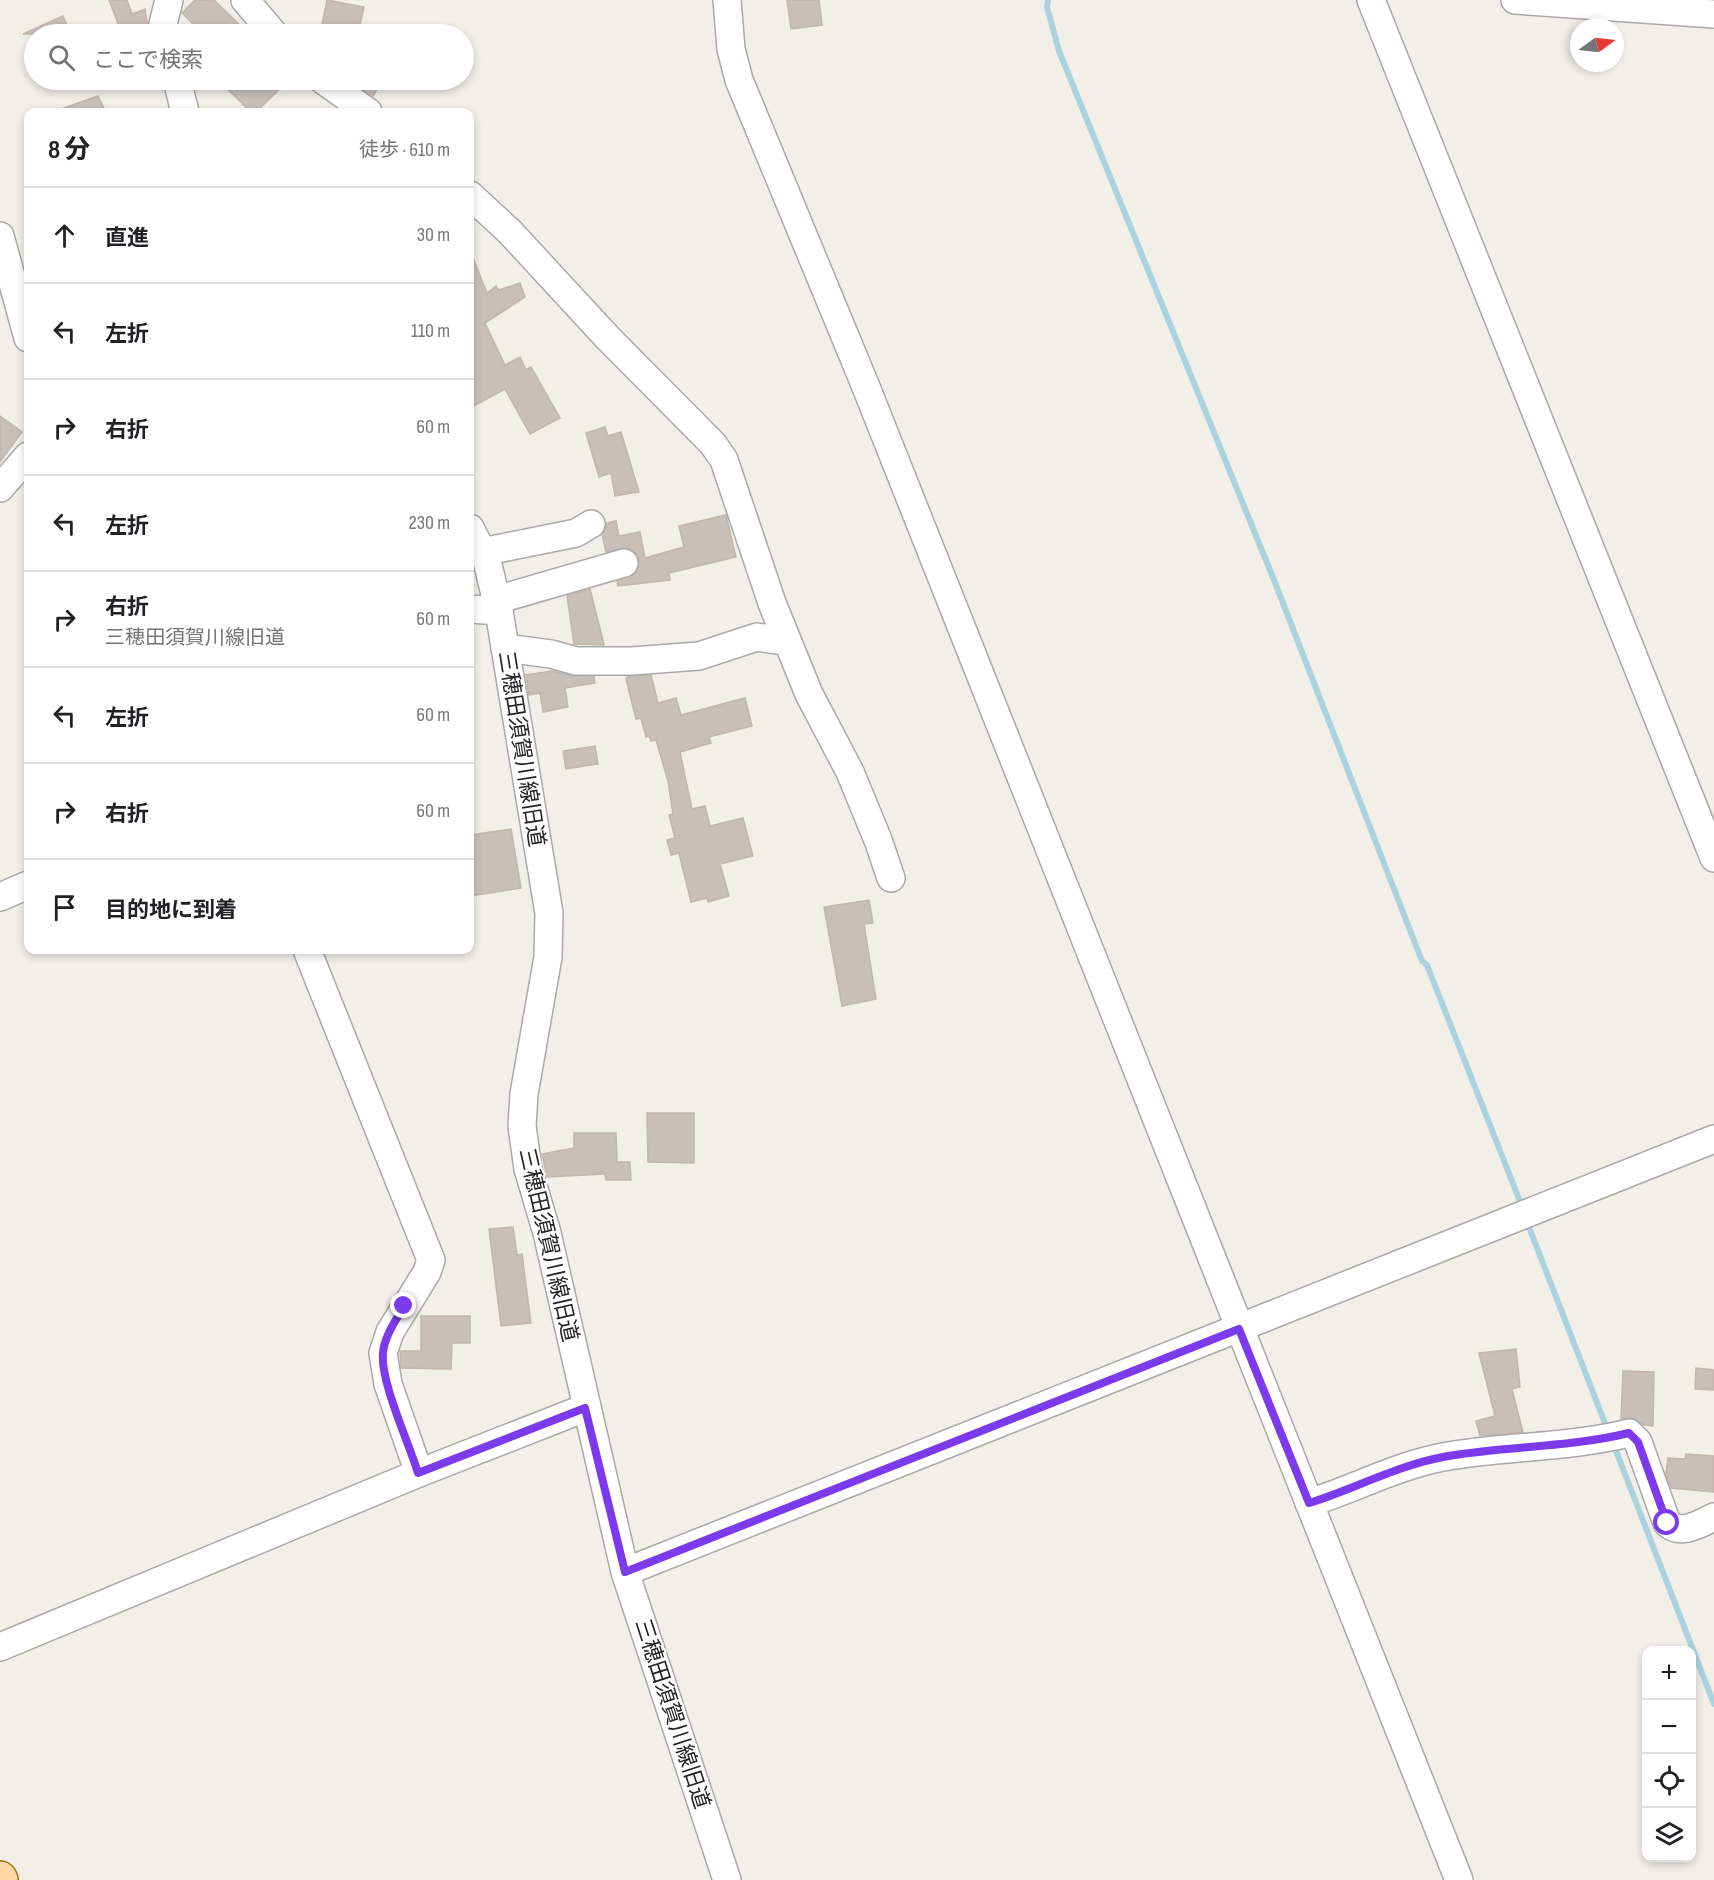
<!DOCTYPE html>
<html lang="ja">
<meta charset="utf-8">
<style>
body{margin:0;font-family:"Sofia Sans Condensed","Noto Sans JP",sans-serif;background:#f2f2f2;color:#202124}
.controls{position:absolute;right:18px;bottom:18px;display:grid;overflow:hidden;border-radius:12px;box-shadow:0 3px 9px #0003}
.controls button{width:54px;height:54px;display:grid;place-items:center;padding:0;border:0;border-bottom:2px solid #e0e0e0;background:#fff;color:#202124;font:30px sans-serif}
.compass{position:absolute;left:1570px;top:18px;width:54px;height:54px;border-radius:50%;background:#fff;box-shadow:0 3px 9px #0003;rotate:75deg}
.stop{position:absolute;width:18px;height:18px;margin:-14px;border:4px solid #7c3aed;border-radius:50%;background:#fff}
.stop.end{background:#7c3aed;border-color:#fff;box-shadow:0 2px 6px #0008}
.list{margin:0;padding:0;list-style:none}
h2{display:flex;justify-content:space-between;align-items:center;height:78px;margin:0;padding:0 24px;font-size:26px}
h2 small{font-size:20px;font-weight:400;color:#757577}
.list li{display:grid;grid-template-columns:39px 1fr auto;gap:18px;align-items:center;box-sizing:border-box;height:96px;padding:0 24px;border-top:2px solid #e0e0e0}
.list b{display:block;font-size:22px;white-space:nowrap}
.list p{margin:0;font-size:20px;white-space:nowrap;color:#757577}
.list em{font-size:20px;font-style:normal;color:#757577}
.icon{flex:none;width:33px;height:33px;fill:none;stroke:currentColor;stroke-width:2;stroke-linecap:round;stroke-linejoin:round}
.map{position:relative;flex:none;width:1714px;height:1880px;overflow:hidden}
.search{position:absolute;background:#fff;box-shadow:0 3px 9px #0003;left:24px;top:24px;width:450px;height:66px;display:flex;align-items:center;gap:15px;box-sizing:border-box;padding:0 21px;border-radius:33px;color:#757577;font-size:22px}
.panel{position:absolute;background:#fff;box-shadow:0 3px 9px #0003;left:24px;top:108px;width:450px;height:846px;border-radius:12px}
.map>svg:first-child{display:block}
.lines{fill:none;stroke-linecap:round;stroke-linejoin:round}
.stream{stroke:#aad3df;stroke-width:6}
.building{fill:#c7bfb8;stroke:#c4b6ab;stroke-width:1.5}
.minor-casing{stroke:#a9a9a9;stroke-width:30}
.major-casing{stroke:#a06b00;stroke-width:36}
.minor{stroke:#fff;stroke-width:27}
.major{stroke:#fcd6a4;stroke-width:33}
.route{stroke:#7c3aed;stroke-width:8}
.labels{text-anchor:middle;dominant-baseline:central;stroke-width:4.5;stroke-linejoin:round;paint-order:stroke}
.street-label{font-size:22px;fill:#222;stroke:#fff}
</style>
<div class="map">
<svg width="1714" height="1880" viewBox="0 0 1714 1880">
<rect width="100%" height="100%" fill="#f2efe9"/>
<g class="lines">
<g class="stream">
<polyline points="1048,0 1047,7 1059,51 1274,580 1422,961 1427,965 1523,1209"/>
<polyline points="1527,1222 1608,1431"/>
<polyline points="1613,1443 1714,1704"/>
</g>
</g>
<g class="building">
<polygon points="109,0 127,0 132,14 145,9 149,34 122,34"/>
<polygon points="195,0 214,0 249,34 203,34 182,13"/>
<polygon points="327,0 364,7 358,34 320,34"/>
<polygon points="787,0 819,0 822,25 791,29"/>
<polygon points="63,16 71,34 23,34"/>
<polygon points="218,80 289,80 256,112 251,112"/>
<polygon points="349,80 383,80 373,96"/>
<polygon points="98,96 106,112 58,112 58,110"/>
<polygon points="470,250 487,293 496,286 499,290 520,283 525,297 485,323 505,365 520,357 526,370 531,367 560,418 530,434 505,389 470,408"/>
<polygon points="0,416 22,432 0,462"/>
<polygon points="605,427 608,436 621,432 639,492 615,496 611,473 599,477 586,433"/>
<polygon points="726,515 736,557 669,573 670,580 618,586 617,581 636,573 639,559 634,551 627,548 606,552 602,534 607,523 616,521 619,536 640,532 645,558 684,547 679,526"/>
<polygon points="590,589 602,636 604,645 574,644 567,596"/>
<polygon points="552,671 572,676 594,677 595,683 565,688 568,707 543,712 540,693 529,695 526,675"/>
<polygon points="651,675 658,703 676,698 681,715 745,698 752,726 709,737 711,743 680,752 692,809 705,806 710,826 743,818 753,856 720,864 729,896 708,902 707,898 691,902 679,853 671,855 667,840 675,838 669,815 673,814 668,781 656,740 651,741 649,736 646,737 641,718 636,719 626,679 627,677"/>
<polygon points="595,746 598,764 566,769 563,751"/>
<polygon points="511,829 521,888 470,896 470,835"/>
<polygon points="869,900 873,923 864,924 876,999 842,1006 824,907"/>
<polygon points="647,1113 694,1113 694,1163 648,1162"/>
<polygon points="574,1133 616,1133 617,1162 630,1162 631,1180 606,1180 605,1174 547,1177 542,1154 574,1148"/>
<polygon points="513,1227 517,1255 522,1254 531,1323 501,1326 489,1229"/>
<polygon points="421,1316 470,1316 470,1343 452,1343 451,1369 401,1368 400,1351 421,1351"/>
<polygon points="1516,1349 1520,1387 1512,1389 1523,1432 1480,1436 1476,1421 1495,1416 1479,1353"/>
<polygon points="1696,1368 1714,1370 1714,1390 1695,1389"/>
<polygon points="1623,1371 1654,1372 1653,1426 1644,1425 1633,1418 1621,1419"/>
<polygon points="1686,1454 1714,1456 1714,1492 1671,1488 1666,1474 1668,1458 1685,1459"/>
</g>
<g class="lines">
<defs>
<g id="minor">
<polyline points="245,0 274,34"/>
<polyline points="727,0 731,49 739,80 866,387 1459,1880"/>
<polyline points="1371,0 1714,858"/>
<polyline points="1515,0 1714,14"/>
<polyline points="165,34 163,24 169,0"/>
<polyline points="177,80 185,112"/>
<polyline points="323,80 368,112"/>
<polyline points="470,195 510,232 607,337 713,444 724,460 772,603 809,694 850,772 878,840 891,878"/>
<polyline points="0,236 28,338"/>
<polyline points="0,488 28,456"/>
<polyline points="470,528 487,561 499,611 549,913 548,957 524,1094 522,1126 528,1169 547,1233 625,1572 727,1880"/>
<polyline points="482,552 576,533 591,524"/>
<polyline points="496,600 624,563"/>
<polyline points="470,609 499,611"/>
<polyline points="505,648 551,654 576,661 632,661 699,656 757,637 776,640 786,639"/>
<polyline points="0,897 28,885"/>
<polyline points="307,950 431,1260 427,1272 390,1332 383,1353 388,1384 419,1473"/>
<path d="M1309 1503C1354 1489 1396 1466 1443 1457 1504 1446 1567 1448 1629 1433L1638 1442 1667 1523C1681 1536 1699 1524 1714 1517"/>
<polyline points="625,1572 1714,1139"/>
<polyline points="0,1647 419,1473 585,1408"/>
</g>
<polyline id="major" points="0,1878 1,1880"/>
</defs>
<use href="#minor" class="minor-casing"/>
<use href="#major" class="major-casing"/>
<use href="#minor" class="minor"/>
<use href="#major" class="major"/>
</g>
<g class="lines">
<path class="route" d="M404 1306C396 1320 384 1337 383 1353 380 1381 409 1443 418 1473L585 1408 625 1572 1239 1329 1309 1503C1354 1489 1396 1466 1443 1457 1504 1446 1567 1448 1629 1433L1638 1442 1667 1523"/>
</g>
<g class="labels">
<g class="street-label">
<text transform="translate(521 749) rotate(81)">三穂田須賀川線旧道</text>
<text transform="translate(548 1245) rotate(77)">三穂田須賀川線旧道</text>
<text transform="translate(672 1714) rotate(72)">三穂田須賀川線旧道</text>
</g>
</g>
</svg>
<div class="controls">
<button>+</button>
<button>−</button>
<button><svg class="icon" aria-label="locate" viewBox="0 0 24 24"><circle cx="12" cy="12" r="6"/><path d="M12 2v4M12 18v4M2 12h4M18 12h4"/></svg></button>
<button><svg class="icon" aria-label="layers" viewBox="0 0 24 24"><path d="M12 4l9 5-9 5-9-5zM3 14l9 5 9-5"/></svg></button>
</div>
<svg class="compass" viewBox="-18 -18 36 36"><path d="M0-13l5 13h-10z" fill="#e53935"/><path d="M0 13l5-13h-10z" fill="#757577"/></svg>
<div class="stop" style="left:1667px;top:1523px"></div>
<div class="stop end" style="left:404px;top:1306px"></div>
<div class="search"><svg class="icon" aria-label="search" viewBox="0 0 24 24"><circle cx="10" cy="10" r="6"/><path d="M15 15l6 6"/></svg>ここで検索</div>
<section class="panel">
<h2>8 分<small>徒歩 · 610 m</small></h2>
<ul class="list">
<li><svg class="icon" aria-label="ahead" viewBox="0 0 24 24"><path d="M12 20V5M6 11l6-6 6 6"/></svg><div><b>直進</b></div><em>30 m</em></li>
<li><svg class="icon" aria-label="left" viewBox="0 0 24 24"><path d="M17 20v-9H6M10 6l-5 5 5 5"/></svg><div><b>左折</b></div><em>110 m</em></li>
<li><svg class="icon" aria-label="right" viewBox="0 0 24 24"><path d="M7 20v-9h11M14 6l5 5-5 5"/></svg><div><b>右折</b></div><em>60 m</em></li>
<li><svg class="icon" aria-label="left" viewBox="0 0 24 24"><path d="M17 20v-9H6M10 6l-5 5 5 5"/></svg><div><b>左折</b></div><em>230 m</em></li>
<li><svg class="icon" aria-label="right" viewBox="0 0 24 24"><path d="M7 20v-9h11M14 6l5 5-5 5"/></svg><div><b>右折</b><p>三穂田須賀川線旧道</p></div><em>60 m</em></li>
<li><svg class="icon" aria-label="left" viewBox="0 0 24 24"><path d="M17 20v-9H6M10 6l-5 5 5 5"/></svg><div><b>左折</b></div><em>60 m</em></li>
<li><svg class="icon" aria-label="right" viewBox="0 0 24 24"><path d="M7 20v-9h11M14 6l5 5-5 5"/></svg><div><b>右折</b></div><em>60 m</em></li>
<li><svg class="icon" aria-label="arrive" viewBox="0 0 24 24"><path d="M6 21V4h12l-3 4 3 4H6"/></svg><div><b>目的地に到着</b></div></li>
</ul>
</section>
</div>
